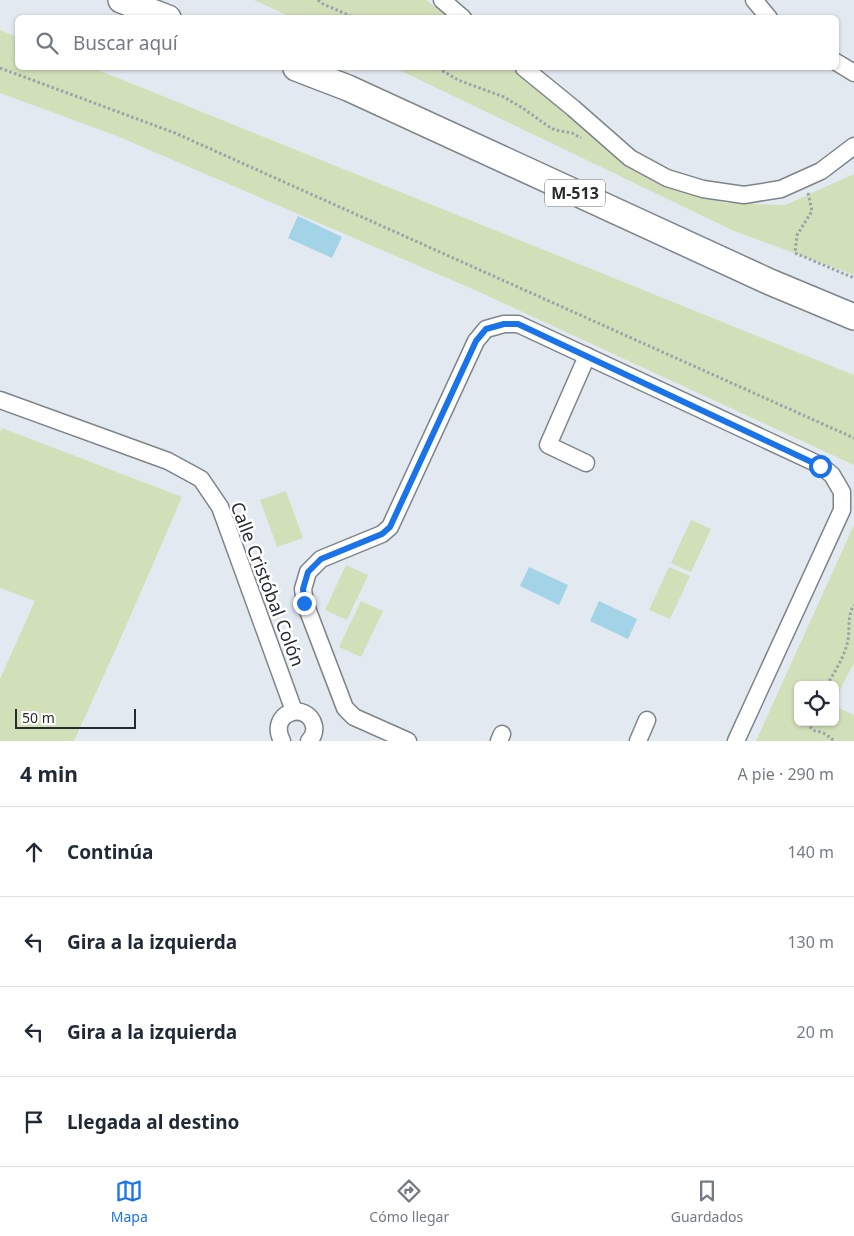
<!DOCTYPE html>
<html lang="es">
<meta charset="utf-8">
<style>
body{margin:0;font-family:"Noto Sans",sans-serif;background:#f2f2f3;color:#1f2937}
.controls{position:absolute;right:15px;bottom:15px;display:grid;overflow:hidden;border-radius:8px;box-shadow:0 1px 4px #0004}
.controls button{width:45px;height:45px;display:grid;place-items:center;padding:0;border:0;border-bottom:1px solid #e0e1e3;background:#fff;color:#1f2937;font:25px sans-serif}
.scale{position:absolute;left:15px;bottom:12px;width:121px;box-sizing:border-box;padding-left:5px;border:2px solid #282b2d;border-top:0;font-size:14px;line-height:18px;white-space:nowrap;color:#282b2d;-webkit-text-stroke:4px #fff;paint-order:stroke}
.stop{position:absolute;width:15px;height:15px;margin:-11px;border:4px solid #1a73e8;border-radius:50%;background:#fff}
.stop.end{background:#1a73e8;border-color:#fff;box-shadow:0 1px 5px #0008}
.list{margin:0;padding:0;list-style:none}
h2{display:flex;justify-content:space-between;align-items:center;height:65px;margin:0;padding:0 20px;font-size:21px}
h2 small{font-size:16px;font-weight:400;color:#747a83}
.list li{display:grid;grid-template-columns:32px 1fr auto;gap:15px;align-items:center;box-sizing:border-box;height:90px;padding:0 20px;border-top:1px solid #e0e1e3}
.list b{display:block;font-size:19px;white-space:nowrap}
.list em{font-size:16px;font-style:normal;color:#747a83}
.icon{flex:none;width:28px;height:28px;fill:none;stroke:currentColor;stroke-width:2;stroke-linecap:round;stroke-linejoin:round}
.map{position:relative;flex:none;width:854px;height:741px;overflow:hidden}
.search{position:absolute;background:#fff;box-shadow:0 1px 4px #0004;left:15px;right:15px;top:15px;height:55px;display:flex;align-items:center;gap:12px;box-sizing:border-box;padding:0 18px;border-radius:8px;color:#747a83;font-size:19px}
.sheet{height:425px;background:#fff}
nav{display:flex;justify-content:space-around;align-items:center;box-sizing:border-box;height:70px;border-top:1px solid #e0e1e3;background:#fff;font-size:14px;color:#747a83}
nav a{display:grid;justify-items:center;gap:2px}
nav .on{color:#1a73e8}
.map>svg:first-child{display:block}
.green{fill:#d2e0b9}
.water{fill:#a3d3e6}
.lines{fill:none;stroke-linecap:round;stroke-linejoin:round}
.minor-casing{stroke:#7d848a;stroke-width:19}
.primary-casing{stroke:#7d848a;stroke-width:28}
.path{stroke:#9ca2a7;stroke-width:3;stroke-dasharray:2.5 2.5;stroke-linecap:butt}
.minor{stroke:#fff;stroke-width:16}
.primary{stroke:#fff;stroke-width:25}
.route{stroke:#1a73e8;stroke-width:6}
.labels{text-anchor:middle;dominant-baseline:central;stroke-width:5;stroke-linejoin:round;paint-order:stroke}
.shield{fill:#fff;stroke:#686b6c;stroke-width:1}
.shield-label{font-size:16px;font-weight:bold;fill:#282b2d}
.street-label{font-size:18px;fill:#282b2d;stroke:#fff}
</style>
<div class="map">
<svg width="854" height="741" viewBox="0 0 854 741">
<rect width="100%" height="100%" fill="#e2e9f0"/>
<g class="green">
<polygon points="254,0 426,0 449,17 291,17"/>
<polygon points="0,30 17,37 18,68 93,68 854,375 854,465 477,291 117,136 0,93"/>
<polygon points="395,68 514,68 662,182 725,203 785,205 854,174 854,275 734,231"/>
<polygon points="2,428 182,497 123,633 74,741 0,741 0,679 35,601 0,588 0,432"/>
<polygon points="286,491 303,538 277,547 260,500"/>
<polygon points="691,520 711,529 691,572 671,563"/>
<polygon points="854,525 854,663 835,699 835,685 798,685 798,722 835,722 835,706 854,715 854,741 756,741"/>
<polygon points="346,565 368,575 347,620 325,610"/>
<polygon points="669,567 690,576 670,619 649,610"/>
<polygon points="361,601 383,611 361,657 339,647"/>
</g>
<g class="water">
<polygon points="298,216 342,237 332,258 288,238"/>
<polygon points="529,567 568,585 559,605 520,586"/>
<polygon points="599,601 637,619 628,639 590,621"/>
</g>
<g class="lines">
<defs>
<g id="minor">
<polyline points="442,0 463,18"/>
<polyline points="754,0 769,18"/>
<polyline points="836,62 854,73"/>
<polyline points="524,68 573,108 630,158 667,178 703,189 744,195 781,189 821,171 854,146"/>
<polyline points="0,400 168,461 201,479 220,507 294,711"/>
<polyline points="586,463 548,445 587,356"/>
<path d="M282 741C267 712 308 700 314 726 315 731 313 737 309 741"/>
<polyline points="408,741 354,717 345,708 305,603 303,589 308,572 321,559 382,534 390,527 476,341 486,329 504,324 518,324 820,465 832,475 842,492 842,510 736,741"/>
<polyline points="499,741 502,734"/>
<polyline points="638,741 647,720"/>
</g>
<g id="primary">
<polyline points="121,0 168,18"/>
<polyline points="296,68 348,88 770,282 854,317"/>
</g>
</defs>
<use href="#minor" class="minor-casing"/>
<use href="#primary" class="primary-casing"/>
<g class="path">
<polyline points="318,0 323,4 355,18"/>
<polyline points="0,68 175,133 854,438"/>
<polyline points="438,68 458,80 504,97 524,109 548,126 555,130 572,133 581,138"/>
<polyline points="808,193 812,211 797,235 795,253 854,278"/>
<path d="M827 685C835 671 845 656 848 640 850 628 847 616 854 605"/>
<path d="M808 722C813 735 817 729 825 734 829 736 831 739 835 741"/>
</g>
<use href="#minor" class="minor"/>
<use href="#primary" class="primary"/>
</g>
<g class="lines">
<polyline class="route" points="304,603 303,589 308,572 321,559 382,534 390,527 476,341 486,329 504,324 518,324 820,466"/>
</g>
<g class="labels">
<rect class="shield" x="545" y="179.5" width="60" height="27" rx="4"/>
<g class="shield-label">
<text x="575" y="193">M-513</text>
</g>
<g class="street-label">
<text transform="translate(268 584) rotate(69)">Calle Cristóbal Colón</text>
</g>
</g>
</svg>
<div class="controls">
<button><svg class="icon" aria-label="locate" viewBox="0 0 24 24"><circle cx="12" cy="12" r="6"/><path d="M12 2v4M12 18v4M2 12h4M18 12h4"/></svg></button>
</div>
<div class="scale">50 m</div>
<div class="stop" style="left:820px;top:466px"></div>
<div class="stop end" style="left:304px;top:603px"></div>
<div class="search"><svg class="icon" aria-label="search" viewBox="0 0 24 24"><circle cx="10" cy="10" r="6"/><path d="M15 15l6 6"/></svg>Buscar aquí</div>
</div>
<section class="sheet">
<h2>4 min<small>A pie · 290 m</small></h2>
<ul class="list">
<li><svg class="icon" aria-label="ahead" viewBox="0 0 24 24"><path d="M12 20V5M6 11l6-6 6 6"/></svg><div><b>Continúa</b></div><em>140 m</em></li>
<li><svg class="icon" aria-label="left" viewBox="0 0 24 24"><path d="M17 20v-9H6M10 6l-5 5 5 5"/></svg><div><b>Gira a la izquierda</b></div><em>130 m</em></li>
<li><svg class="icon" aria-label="left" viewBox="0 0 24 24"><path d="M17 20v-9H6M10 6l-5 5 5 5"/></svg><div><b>Gira a la izquierda</b></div><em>20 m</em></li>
<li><svg class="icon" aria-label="arrive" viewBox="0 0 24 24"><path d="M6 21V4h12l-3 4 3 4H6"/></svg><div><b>Llegada al destino</b></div></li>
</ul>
</section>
<nav>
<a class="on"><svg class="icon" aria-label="map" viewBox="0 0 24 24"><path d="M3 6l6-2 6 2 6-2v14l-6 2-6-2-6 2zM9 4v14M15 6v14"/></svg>Mapa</a>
<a><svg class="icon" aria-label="directions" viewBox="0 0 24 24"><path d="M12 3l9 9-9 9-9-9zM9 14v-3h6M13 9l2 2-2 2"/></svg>Cómo llegar</a>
<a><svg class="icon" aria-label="saved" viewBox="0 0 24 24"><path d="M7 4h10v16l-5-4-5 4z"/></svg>Guardados</a>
</nav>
